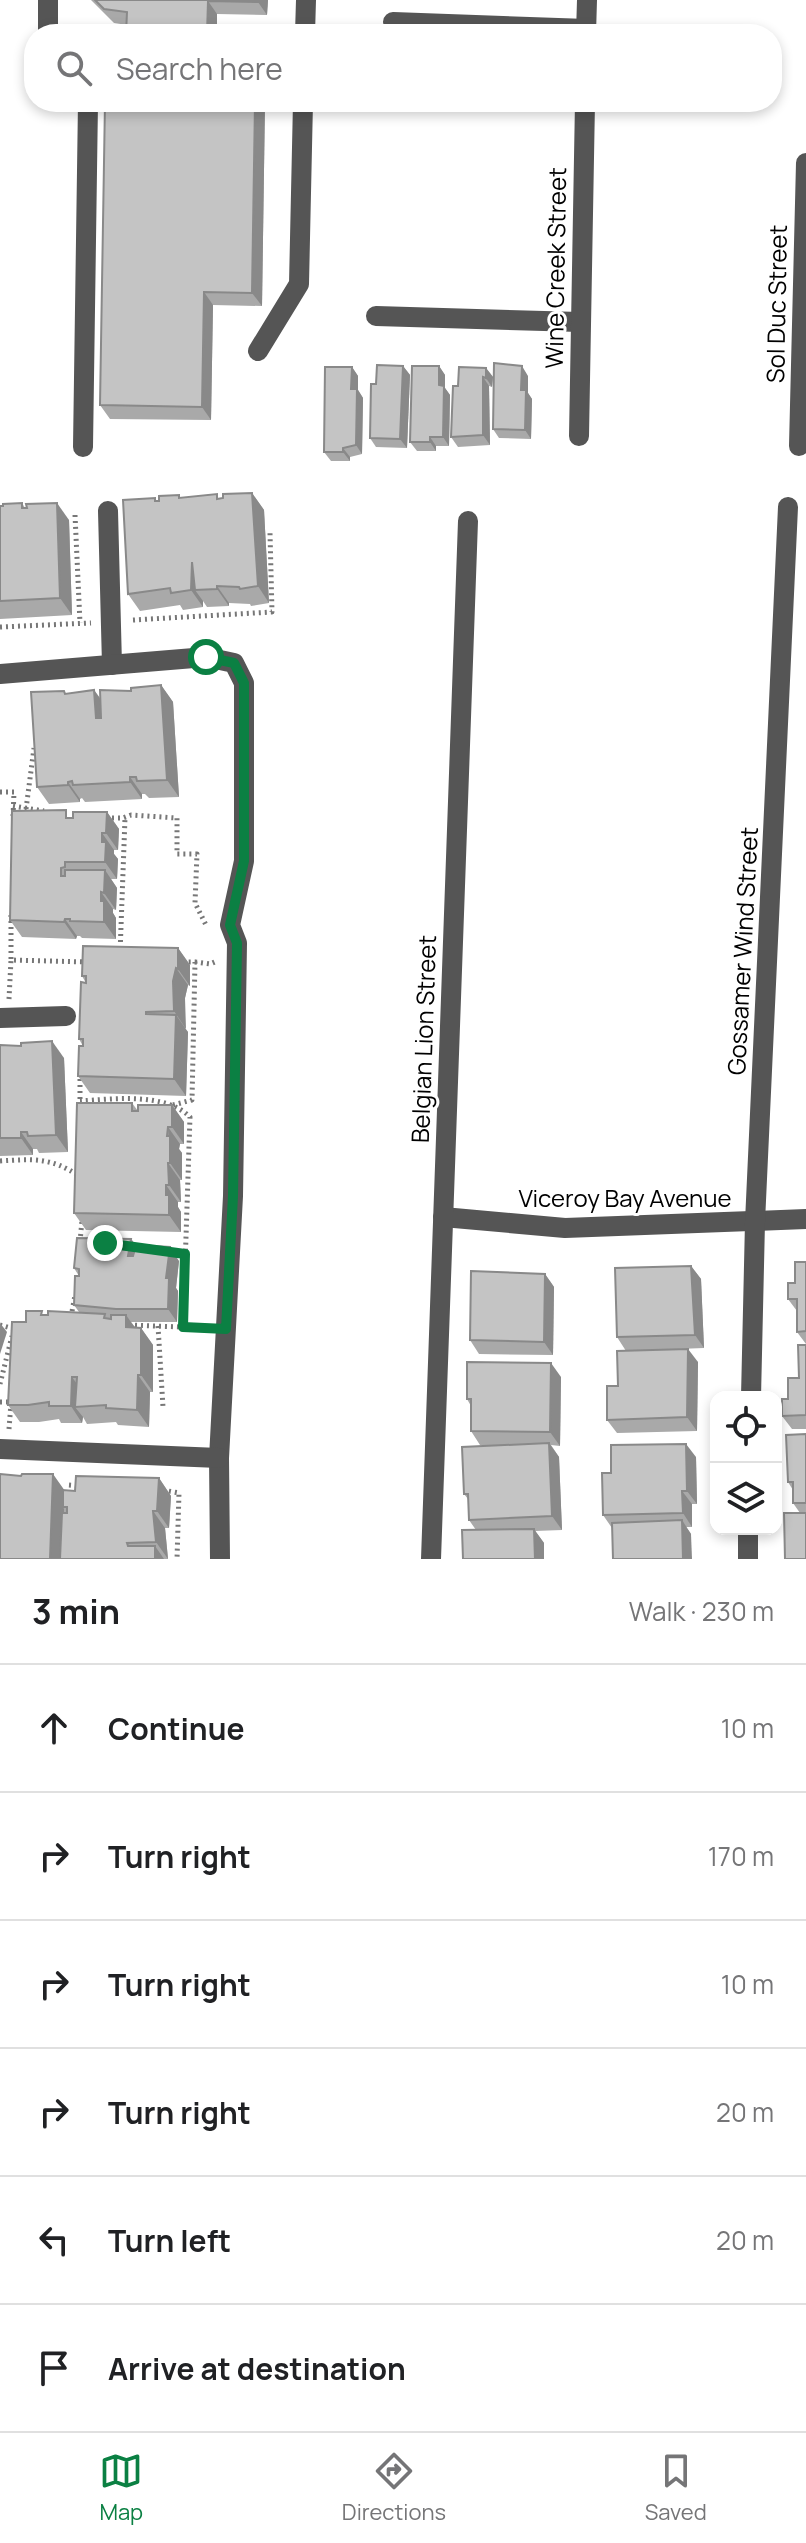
<!DOCTYPE html>
<meta charset="utf-8">
<style>
body{margin:0;font-family:Manrope,sans-serif;background:#f6f6f6;color:#202124}
.controls{position:absolute;right:24px;bottom:24px;display:grid;overflow:hidden;border-radius:16px;box-shadow:0 4px 12px #0003}
.controls button{width:72px;height:72px;display:grid;place-items:center;padding:0;border:0;border-bottom:2px solid #e0e0e0;background:#fff;color:#202124;font:40px sans-serif}
.stop{position:absolute;width:24px;height:24px;margin:-18px;border:6px solid #0b8043;border-radius:50%;background:#fff}
.stop.end{background:#0b8043;border-color:#fff;box-shadow:0 2px 8px #0008}
.list{margin:0;padding:0;list-style:none}
h2{display:flex;justify-content:space-between;align-items:center;height:104px;margin:0;padding:0 32px;font-size:34px}
h2 small{font-size:26px;font-weight:400;color:#757577}
.list li{display:grid;grid-template-columns:52px 1fr auto;gap:24px;align-items:center;box-sizing:border-box;height:128px;padding:0 32px;border-top:2px solid #e0e0e0}
.list b{display:block;font-size:30px;white-space:nowrap}
.list em{font-size:26px;font-style:normal;color:#757577}
.icon{flex:none;width:44px;height:44px;fill:none;stroke:currentColor;stroke-width:2;stroke-linecap:round;stroke-linejoin:round}
.map{position:relative;flex:none;width:806px;height:1559px;overflow:hidden}
.search{position:absolute;background:#fff;box-shadow:0 4px 12px #0003;left:24px;right:24px;top:24px;height:88px;display:flex;align-items:center;gap:20px;box-sizing:border-box;padding:0 28px;border-radius:32px;color:#757577;font-size:30px}
.sheet{height:872px;background:#fff}
nav{display:flex;justify-content:space-around;align-items:center;box-sizing:border-box;height:112px;border-top:2px solid #e0e0e0;background:#fff;font-size:22px;color:#757577}
nav a{display:grid;justify-items:center;gap:4px}
nav .on{color:#0b8043}
.map>svg:first-child{display:block}
.lines{fill:none;stroke-linecap:round;stroke-linejoin:round}
.path{stroke:#777;stroke-width:5;stroke-dasharray:2 4;stroke-linecap:butt}
.minor{stroke:#555;stroke-width:20}
.wall{fill:#a9a9a9}
.shaded-wall{fill:#898989}
.building{fill:#c4c4c4;stroke:#898989;stroke-width:2}
.route{stroke:#0b8043;stroke-width:10}
.labels{text-anchor:middle;dominant-baseline:central;stroke-width:6;stroke-linejoin:round;paint-order:stroke}
.street-label{font-size:24px;fill:#000;stroke:#fff}
</style>
<div class="map">
<svg width="806" height="1559" viewBox="0 0 806 1559">
<rect width="100%" height="100%" fill="#fff"/>
<g class="lines">
<g class="path">
<polyline points="75,515 80,623"/>
<polyline points="133,620 272,612 270,533"/>
<polyline points="0,627 91,623"/>
<polyline points="0,792 14,792 13,817"/>
<polyline points="13,806 44,811"/>
<polyline points="26,809 34,748"/>
<polyline points="106,818 123,818 131,815 177,818 177,854 197,854 195,903 206,925"/>
<polyline points="11,915 11,960 87,962"/>
<polyline points="120,954 125,818"/>
<polyline points="195,962 210,964 217,961"/>
<polyline points="9,999 11,960"/>
<polyline points="80,1073 80,1103"/>
<path d="M80 1101C113 1099 165 1092 190 1117L183 1327"/>
<polyline points="173,1105 192,1100 195,962 183,962"/>
<path d="M0 1161C32 1159 51 1157 79 1176"/>
<polyline points="80,1242 82,1220"/>
<polyline points="71,1317 75,1295"/>
<polyline points="0,1325 14,1329"/>
<polyline points="129,1325 207,1328"/>
<polyline points="158,1326 163,1407"/>
<polyline points="0,1384 12,1336"/>
<polyline points="0,1402 11,1402"/>
<polyline points="9,1429 11,1403"/>
<polyline points="69,1485 81,1486"/>
<polyline points="163,1490 179,1493 177,1559"/>
</g>
<g class="minor">
<polyline points="393,22 587,29"/>
<polyline points="48,34 48,0"/>
<polyline points="305,34 306,0"/>
<polyline points="586,34 587,0"/>
<polyline points="376,316 580,322"/>
<polyline points="258,351 299,284 303,102"/>
<polyline points="579,436 585,102"/>
<polyline points="799,446 806,163"/>
<polyline points="83,447 88,102"/>
<polyline points="108,511 112,665"/>
<polyline points="0,674 206,657 234,663 244,683 244,861 230,925 237,943 233,1196 219,1458 220,1559"/>
<polyline points="0,1018 66,1016"/>
<polyline points="443,1217 565,1228 806,1219"/>
<polyline points="751,1397 755,1222 788,507"/>
<polyline points="0,1449 219,1458"/>
<polyline points="431,1559 468,521"/>
<polyline points="748,1559 748,1529"/>
</g>
</g>
<g class="wall">
<polygon points="91,0 268,0 267,15 217,14 127,25 114,23"/>
<polygon points="265,102 262,306 213,305 211,420 110,419 100,405"/>
<polygon points="403,366 410,375 407,448 376,447 370,438 376,384"/>
<polygon points="439,366 445,375 445,388 450,395 449,446 436,446 436,451 417,451 410,442"/>
<polygon points="352,367 358,376 358,390 363,398 362,454 350,457 350,461 331,461 324,452"/>
<polygon points="486,368 493,377 492,387 489,386 490,445 458,447 451,437 458,386"/>
<polygon points="528,376 528,393 532,399 531,439 499,438 493,429"/>
<polygon points="252,493 264,510 269,603 251,606 250,604 229,603 229,606 207,607 203,601 203,607 183,610 180,605 140,611 128,594 157,501 181,497 220,499"/>
<polygon points="22,503 25,508 69,520 72,615 0,619 0,506"/>
<polygon points="161,685 173,702 179,797 149,798 145,794 142,794 142,799 85,802 82,798 80,799 80,802 49,804 37,787 64,691 66,694 94,690 100,698"/>
<polygon points="107,812 119,829 118,850 114,850 114,854 118,859 117,879 111,879 117,888 116,910 113,909 113,913 116,918 116,939 82,938 80,936 77,936 76,939 22,937 10,920 72,818"/>
<polygon points="178,948 190,965 190,986 188,985 185,998 185,1029 188,1032 186,1096 90,1093 78,1076 83,1046 79,1039 86,983 82,976"/>
<polygon points="0,1045 64,1058 68,1152 39,1153 37,1149 33,1149 33,1155 0,1156"/>
<polygon points="132,1103 138,1111 172,1105 184,1122 184,1144 180,1144 179,1149 182,1153 182,1180 180,1180 181,1202 178,1202 178,1207 181,1212 181,1232 86,1230 74,1213"/>
<polygon points="131,1239 136,1245 179,1261 176,1288 178,1291 177,1322 131,1322 135,1327 141,1328 153,1345 153,1392 150,1392 149,1427 118,1425 116,1422 87,1424 83,1417 82,1423 61,1423 59,1419 39,1422 20,1422 8,1405 26,1322 45,1315 79,1312 74,1305 79,1276 74,1268"/>
<polygon points="806,1262 806,1344 797,1332 797,1311 788,1299"/>
<polygon points="691,1266 701,1279 704,1348 652,1350 698,1362 697,1431 617,1433 607,1420 618,1386 626,1351 617,1337"/>
<polygon points="545,1274 554,1287 553,1355 479,1354 470,1340"/>
<polygon points="806,1345 806,1429 792,1429 782,1416 788,1399 799,1378"/>
<polygon points="561,1377 560,1446 551,1445 559,1457 562,1530 535,1531 544,1543 476,1530 469,1520 468,1499 464,1494 505,1445 480,1445 471,1431 471,1406 467,1399"/>
<polygon points="806,1434 806,1559 800,1513 793,1503 793,1490 788,1482"/>
<polygon points="696,1457 697,1504 692,1504 692,1527 686,1527 691,1534 612,1528 603,1515 611,1473"/>
<polygon points="159,1478 171,1496 169,1528 165,1528 168,1559 0,1559 65,1490 75,1491"/>
</g>
<g class="shaded-wall">
<polygon points="258,0 268,0 267,15 258,2"/>
<polygon points="208,1 217,14 217,34 207,34"/>
<polygon points="255,102 265,102 262,306 252,293"/>
<polygon points="204,292 213,305 211,420 202,407"/>
<polygon points="403,366 410,375 407,448 400,439"/>
<polygon points="439,366 445,375 445,388 450,395 449,446 443,437 439,385"/>
<polygon points="522,366 528,376 528,393 532,399 531,439 525,430 521,390"/>
<polygon points="352,367 358,376 358,390 363,398 362,454 356,445 351,389"/>
<polygon points="486,368 493,377 492,387 486,378"/>
<polygon points="483,377 489,386 490,445 483,435"/>
<polygon points="430,437 436,446 436,451 430,442"/>
<polygon points="343,448 350,457 350,461 343,452"/>
<polygon points="252,493 264,510 269,603 258,586"/>
<polygon points="57,503 69,520 72,615 60,598"/>
<polygon points="192,562 195,590 203,601 203,607 191,590"/>
<polygon points="217,586 229,603 229,606 217,589"/>
<polygon points="161,685 173,702 179,797 167,780"/>
<polygon points="94,690 106,707 108,735 96,718"/>
<polygon points="130,777 142,794 142,799 130,782"/>
<polygon points="68,782 80,799 80,802 68,785"/>
<polygon points="107,812 119,829 118,850 106,833"/>
<polygon points="102,833 114,850 114,854 118,859 117,879 105,862 102,842"/>
<polygon points="105,870 117,888 116,910 104,893"/>
<polygon points="101,892 113,909 113,913 116,918 116,939 104,922"/>
<polygon points="65,919 77,936 76,939 64,922"/>
<polygon points="178,948 190,965 190,986 178,969"/>
<polygon points="176,968 188,985 185,998 186,1029 174,1011 173,981"/>
<polygon points="176,1015 188,1032 186,1096 174,1079"/>
<polygon points="52,1041 64,1058 68,1152 56,1135"/>
<polygon points="172,1105 184,1122 184,1144 172,1127"/>
<polygon points="168,1127 180,1144 179,1149 182,1153 182,1180 170,1163"/>
<polygon points="21,1132 33,1149 33,1155 21,1138"/>
<polygon points="168,1163 180,1180 181,1202 169,1185"/>
<polygon points="166,1185 178,1202 178,1207 181,1212 181,1232 169,1215 166,1195"/>
<polygon points="131,1239 141,1252 138,1269 128,1256"/>
<polygon points="170,1247 179,1261 176,1288 178,1291 177,1322 168,1309 166,1278"/>
<polygon points="691,1266 701,1279 704,1348 695,1335"/>
<polygon points="545,1274 554,1287 553,1355 544,1342"/>
<polygon points="126,1315 138,1332 126,1327"/>
<polygon points="0,1323 7,1332 0,1354"/>
<polygon points="141,1328 153,1345 153,1392 141,1375"/>
<polygon points="688,1349 698,1362 697,1431 687,1417"/>
<polygon points="551,1363 561,1377 560,1446 550,1432"/>
<polygon points="138,1375 150,1392 149,1427 137,1410"/>
<polygon points="72,1377 84,1394 75,1407 83,1417 82,1423 71,1406"/>
<polygon points="549,1443 559,1457 562,1530 552,1516"/>
<polygon points="686,1444 696,1457 697,1504 687,1491"/>
<polygon points="53,1474 65,1491 63,1507 64,1509 63,1559 50,1559"/>
<polygon points="159,1478 171,1496 169,1528 157,1511"/>
<polygon points="682,1491 692,1504 692,1527 683,1513"/>
<polygon points="153,1511 165,1528 168,1559 156,1542"/>
<polygon points="682,1520 691,1534 692,1559 683,1559"/>
<polygon points="534,1529 544,1543 544,1559 535,1559"/>
<polygon points="155,1546 164,1559 155,1559"/>
</g>
<g class="building">
<polygon points="95,0 258,0 258,2 208,1 207,34 126,34 127,12 104,9"/>
<polygon points="105,102 255,102 252,293 204,292 202,407 100,405"/>
<polygon points="494,363 522,366 521,390 526,390 525,430 493,429"/>
<polygon points="377,365 403,366 400,439 370,438 371,384 376,384"/>
<polygon points="412,366 439,366 439,385 444,386 443,437 430,437 430,442 410,442"/>
<polygon points="325,367 352,367 351,389 357,389 356,445 343,448 343,452 324,452"/>
<polygon points="459,367 486,368 486,378 483,377 483,435 451,437 453,386 458,386"/>
<polygon points="252,493 258,586 240,589 239,587 217,586 217,589 195,590 192,562 191,590 171,593 170,588 128,594 123,500 155,498 155,501 159,501 159,496 179,495 179,498 217,494 217,499 223,498 223,494"/>
<polygon points="22,503 22,508 27,508 26,504 57,503 60,598 0,601 0,506 3,506 3,504"/>
<polygon points="161,685 167,780 137,781 136,777 130,777 130,782 73,785 72,781 68,782 68,785 37,787 31,692 64,691 65,694 94,690 96,718 101,718 100,690 131,691 131,688"/>
<polygon points="66,810 66,818 73,818 73,812 107,812 106,833 102,833 102,842 106,842 105,862 65,862 65,867 61,868 61,876 65,876 65,870 105,870 104,893 101,892 101,901 104,901 104,922 70,921 70,919 65,919 64,922 10,920 12,811"/>
<polygon points="83,946 178,948 178,969 176,968 173,981 174,1011 146,1012 146,1014 176,1015 174,1079 78,1076 79,1046 83,1046 83,1039 79,1039 81,982 86,983 86,976 82,976"/>
<polygon points="52,1041 56,1135 28,1136 27,1132 21,1132 21,1138 0,1138 0,1045 21,1046 21,1043"/>
<polygon points="77,1103 132,1103 132,1111 138,1111 138,1105 172,1105 172,1127 168,1127 167,1136 170,1136 170,1163 168,1163 169,1185 166,1185 166,1195 169,1195 169,1215 74,1213"/>
<polygon points="77,1238 131,1239 128,1256 133,1256 136,1245 170,1247 166,1278 169,1278 168,1309 116,1309 74,1305 75,1276 79,1276 79,1269 74,1268"/>
<polygon points="795,1262 806,1262 806,1331 797,1332 797,1299 788,1299 788,1283 795,1283"/>
<polygon points="691,1266 695,1335 617,1337 615,1268"/>
<polygon points="471,1271 545,1274 544,1342 470,1340"/>
<polygon points="26,1311 42,1311 41,1315 48,1315 48,1311 105,1314 104,1318 111,1319 111,1315 126,1315 126,1327 141,1328 141,1375 138,1375 137,1410 106,1408 106,1405 75,1407 77,1377 72,1377 71,1406 49,1406 49,1402 28,1405 8,1405 12,1322 26,1322"/>
<polygon points="798,1345 806,1345 806,1415 782,1416 782,1399 788,1399 788,1378 799,1378"/>
<polygon points="688,1349 687,1417 607,1420 607,1386 618,1386 617,1351"/>
<polygon points="467,1362 551,1363 550,1432 471,1431 471,1399 467,1399"/>
<polygon points="806,1434 806,1503 793,1503 793,1482 788,1482 786,1435"/>
<polygon points="549,1443 552,1516 469,1520 468,1494 464,1494 462,1447"/>
<polygon points="686,1444 687,1491 682,1491 683,1513 603,1515 602,1473 611,1473 611,1445"/>
<polygon points="0,1474 21,1476 22,1474 53,1474 50,1559 0,1559"/>
<polygon points="76,1476 159,1478 157,1511 153,1511 156,1542 127,1543 128,1546 155,1546 155,1559 60,1559 62,1513 67,1513 67,1507 63,1507 63,1490 75,1491"/>
<polygon points="784,1513 806,1513 806,1559 785,1559"/>
<polygon points="682,1520 683,1559 613,1559 612,1523"/>
<polygon points="534,1529 535,1559 463,1559 462,1530"/>
</g>
<g class="lines">
<polyline class="route" points="105,1243 185,1254 183,1327 226,1329 233,1196 237,943 230,925 244,861 244,683 234,663 206,657"/>
</g>
<g class="labels">
<g class="street-label">
<text transform="translate(555 268) rotate(-89)">Wine Creek Street</text>
<text transform="translate(776 304) rotate(-89)">Sol Duc Street</text>
<text transform="translate(742 951) rotate(-87)">Gossamer Wind Street</text>
<text transform="translate(423 1039) rotate(-88)">Belgian Lion Street</text>
<text x="625" y="1197">Viceroy Bay Avenue</text>
</g>
</g>
</svg>
<div class="controls">
<button><svg class="icon" aria-label="locate" viewBox="0 0 24 24"><circle cx="12" cy="12" r="6"/><path d="M12 2v4M12 18v4M2 12h4M18 12h4"/></svg></button>
<button><svg class="icon" aria-label="layers" viewBox="0 0 24 24"><path d="M12 4l9 5-9 5-9-5zM3 14l9 5 9-5"/></svg></button>
</div>
<div class="stop" style="left:206px;top:657px"></div>
<div class="stop end" style="left:105px;top:1243px"></div>
<div class="search"><svg class="icon" aria-label="search" viewBox="0 0 24 24"><circle cx="10" cy="10" r="6"/><path d="M15 15l6 6"/></svg>Search here</div>
</div>
<section class="sheet">
<h2>3 min<small>Walk · 230 m</small></h2>
<ul class="list">
<li><svg class="icon" aria-label="ahead" viewBox="0 0 24 24"><path d="M12 20V5M6 11l6-6 6 6"/></svg><div><b>Continue</b></div><em>10 m</em></li>
<li><svg class="icon" aria-label="right" viewBox="0 0 24 24"><path d="M7 20v-9h11M14 6l5 5-5 5"/></svg><div><b>Turn right</b></div><em>170 m</em></li>
<li><svg class="icon" aria-label="right" viewBox="0 0 24 24"><path d="M7 20v-9h11M14 6l5 5-5 5"/></svg><div><b>Turn right</b></div><em>10 m</em></li>
<li><svg class="icon" aria-label="right" viewBox="0 0 24 24"><path d="M7 20v-9h11M14 6l5 5-5 5"/></svg><div><b>Turn right</b></div><em>20 m</em></li>
<li><svg class="icon" aria-label="left" viewBox="0 0 24 24"><path d="M17 20v-9H6M10 6l-5 5 5 5"/></svg><div><b>Turn left</b></div><em>20 m</em></li>
<li><svg class="icon" aria-label="arrive" viewBox="0 0 24 24"><path d="M6 21V4h12l-3 4 3 4H6"/></svg><div><b>Arrive at destination</b></div></li>
</ul>
</section>
<nav>
<a class="on"><svg class="icon" aria-label="map" viewBox="0 0 24 24"><path d="M3 6l6-2 6 2 6-2v14l-6 2-6-2-6 2zM9 4v14M15 6v14"/></svg>Map</a>
<a><svg class="icon" aria-label="directions" viewBox="0 0 24 24"><path d="M12 3l9 9-9 9-9-9zM9 14v-3h6M13 9l2 2-2 2"/></svg>Directions</a>
<a><svg class="icon" aria-label="saved" viewBox="0 0 24 24"><path d="M7 4h10v16l-5-4-5 4z"/></svg>Saved</a>
</nav>
